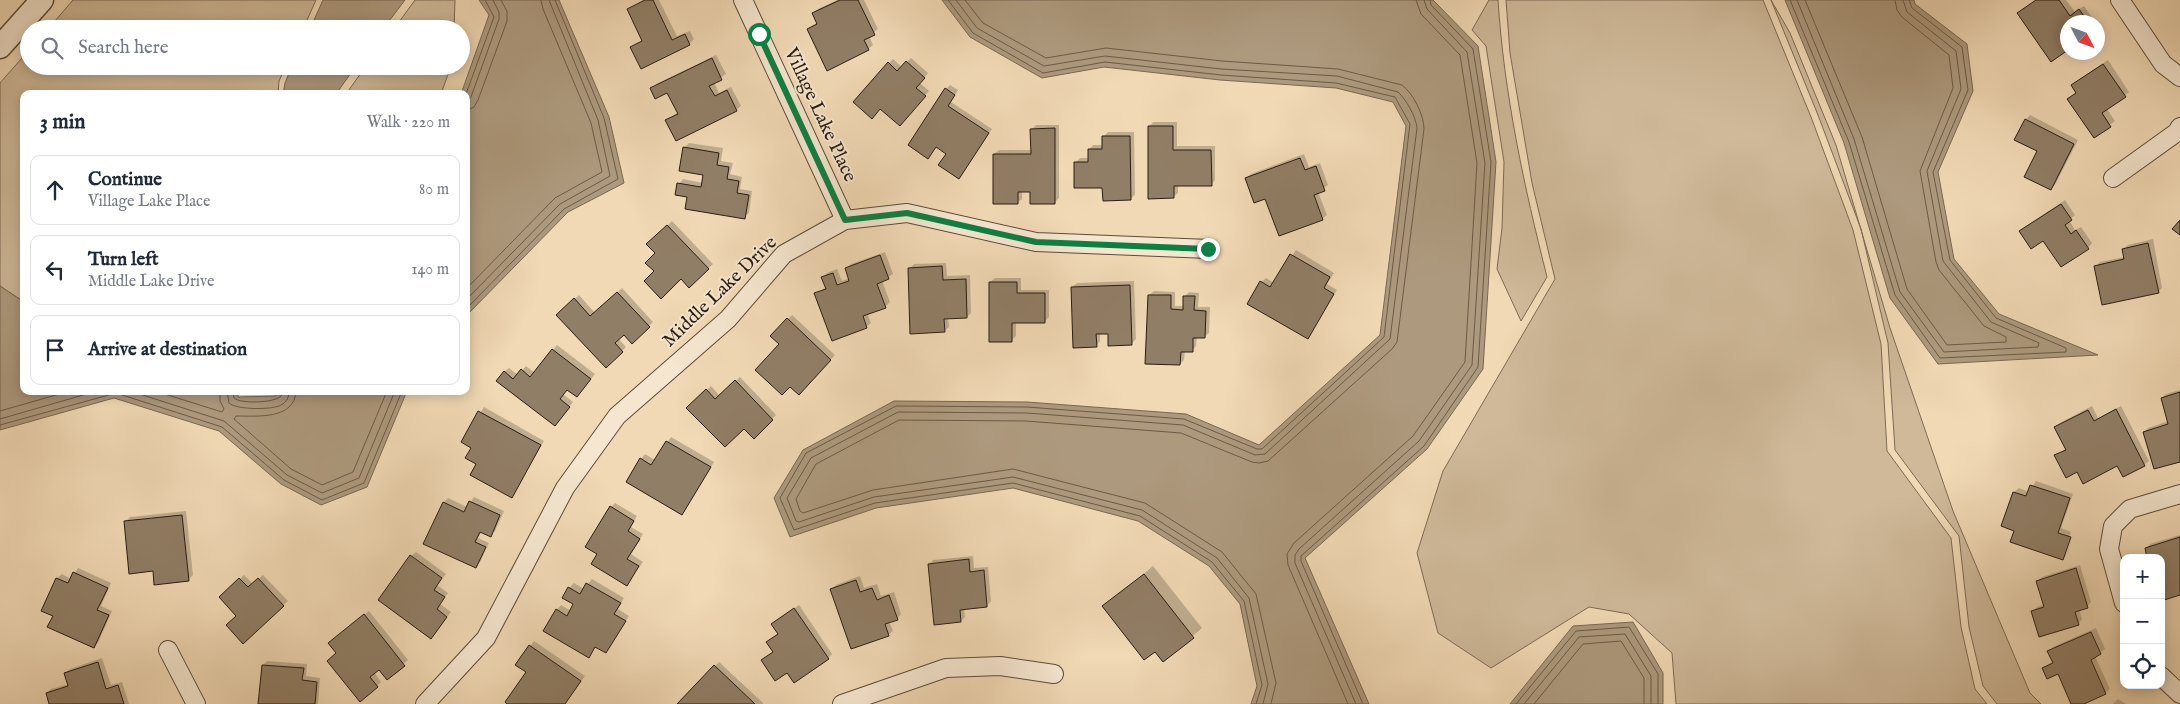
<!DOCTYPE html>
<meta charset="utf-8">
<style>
body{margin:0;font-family:"IM FELL English",serif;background:#f6f6f7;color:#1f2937}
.controls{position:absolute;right:15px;bottom:15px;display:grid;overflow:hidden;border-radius:10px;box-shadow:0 2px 12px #0003}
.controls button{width:45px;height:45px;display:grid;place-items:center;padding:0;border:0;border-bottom:1px solid #e0e1e3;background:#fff;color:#1f2937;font:25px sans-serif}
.compass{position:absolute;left:2060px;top:15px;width:45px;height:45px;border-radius:50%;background:#fff;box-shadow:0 2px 12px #0003;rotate:131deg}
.stop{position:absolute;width:15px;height:15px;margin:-11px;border:4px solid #0b8043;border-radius:50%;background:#fff}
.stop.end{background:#0b8043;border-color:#fff;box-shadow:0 1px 5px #0008}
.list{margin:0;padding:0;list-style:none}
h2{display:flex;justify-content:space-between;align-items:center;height:65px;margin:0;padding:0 20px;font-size:21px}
h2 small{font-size:16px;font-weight:400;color:#747a83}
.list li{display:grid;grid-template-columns:32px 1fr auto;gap:15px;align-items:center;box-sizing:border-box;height:70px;margin:0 10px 10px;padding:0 10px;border:1px solid #e0e1e3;border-radius:10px}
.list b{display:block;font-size:19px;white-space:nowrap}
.list p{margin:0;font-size:16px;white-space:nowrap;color:#747a83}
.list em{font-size:16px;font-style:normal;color:#747a83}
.icon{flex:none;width:28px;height:28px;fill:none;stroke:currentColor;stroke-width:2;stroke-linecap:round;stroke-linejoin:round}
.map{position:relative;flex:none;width:2180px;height:704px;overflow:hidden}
.search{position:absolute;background:#fff;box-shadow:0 2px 12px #0003;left:20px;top:20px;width:450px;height:55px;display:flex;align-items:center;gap:12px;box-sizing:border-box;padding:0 18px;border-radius:28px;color:#747a83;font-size:19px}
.panel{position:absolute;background:#fff;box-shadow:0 2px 12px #0003;left:20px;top:90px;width:450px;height:305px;border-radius:10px}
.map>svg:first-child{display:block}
.green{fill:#cfb999;stroke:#7c6a55}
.water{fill:#ad997d;stroke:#796752}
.shadow{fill:#0003}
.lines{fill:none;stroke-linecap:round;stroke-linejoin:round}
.shore{stroke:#6c5a47;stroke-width:1}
.building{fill:#917e66;stroke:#2a1c11}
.minor-casing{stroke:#5c4b3a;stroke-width:20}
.tertiary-casing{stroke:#5c4b3a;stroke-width:25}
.minor{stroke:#f6e6cf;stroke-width:18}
.tertiary{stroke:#f6e6cf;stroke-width:22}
.route{stroke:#0b8043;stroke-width:6}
.labels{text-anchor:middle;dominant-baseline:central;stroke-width:4;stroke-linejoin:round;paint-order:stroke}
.street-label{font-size:19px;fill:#2a1c11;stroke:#f6e6cf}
</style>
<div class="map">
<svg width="2180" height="704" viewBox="0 0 2180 704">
<rect width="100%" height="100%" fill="#f1d9b5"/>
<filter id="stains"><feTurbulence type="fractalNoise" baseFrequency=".004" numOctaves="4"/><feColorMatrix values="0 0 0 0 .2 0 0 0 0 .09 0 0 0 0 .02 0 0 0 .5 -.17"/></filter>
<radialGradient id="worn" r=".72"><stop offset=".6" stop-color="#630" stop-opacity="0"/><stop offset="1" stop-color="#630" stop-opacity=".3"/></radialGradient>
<g class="green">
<polygon points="73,0 316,0 303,29 48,29"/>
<polygon points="415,0 455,0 454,29 394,29"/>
<path d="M1489 0H1498C1504 94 1524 186 1547 277L1521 321 1497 269 1502 228 1504 162 1486 46 1472 30Z"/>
<polygon points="1506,0 1763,0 1811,117 1853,230 1881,344 1887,451 1951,538 1961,627 1975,689 1987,704 1676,704 1672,653 1629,614 1589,607 1491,668 1438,633 1417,553 1443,471 1555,279 1532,183 1510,53"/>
<polygon points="1771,0 1790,33 1836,145 1890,328 1953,511 2030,693 2041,704 1997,704 1983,686 1969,627 1959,536 1895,450 1888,343 1861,229 1818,115"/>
<polygon points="29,50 29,66 287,66 287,71 283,72 279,81 278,94 24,94 24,302 0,286 0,83"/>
<polygon points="366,66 451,66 441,94 346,94"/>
</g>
<g class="water">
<polygon points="323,0 405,0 383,29 310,29"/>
<polygon points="479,0 559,0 609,117 624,183 568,212 466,316 466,94 461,94 489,15"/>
<polygon points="942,0 1433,0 1478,46 1496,162 1483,369 1427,449 1305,558 1369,704 1251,704 1257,686 1240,604 1209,566 1138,521 1013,488 876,508 790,537 774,498 803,450 894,401 1027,402 1186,414 1259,445 1380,335 1406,126 1393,102 1336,88 1220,80 1104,67 1042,78 970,37"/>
<polygon points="1785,0 1914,0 1915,4 1967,44 1973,91 1938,172 1954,259 1999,314 2098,355 1938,364 1890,298 1844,143"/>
<polygon points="292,66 356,66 336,94 283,94 285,83"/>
<polygon points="0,286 24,302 24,391 238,391 238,397 275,396 280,391 407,391 367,487 321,505 281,484 219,431 114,398 0,430"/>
<polygon points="1633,622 1663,673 1663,704 1510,704 1573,626"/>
</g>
<g class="shadow">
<polygon points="643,0 659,0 677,36 690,31 694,39 689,44 632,47 643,40 629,9"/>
<polygon points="837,0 864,0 878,29 869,36 873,45 868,49 808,29 818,22 814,14 818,9"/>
<polygon points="2036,0 2066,0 2075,12 2084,6 2095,22 2068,22 2023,9"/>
<polygon points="716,55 726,74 714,82 719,93 731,87 741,106 736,110 667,120 678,112 668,91 652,89 656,84"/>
<polygon points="911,58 928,73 920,83 929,91 904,120 889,63 893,59 902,67"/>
<polygon points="2108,60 2129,92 2107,109 2115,121 2094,137 2069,99 2077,92 2077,81"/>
<polygon points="950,85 958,90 951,102 992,129 959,177 948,154 937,146 928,157 946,89"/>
<polygon points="2030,115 2078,140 2055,185 2051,189 2026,120"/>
<polygon points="1153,122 1177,122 1177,146 1215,146 1215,180 1211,185 1178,185 1178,193 1173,197 1149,127"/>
<polygon points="1036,125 1059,125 1059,198 1054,203 1031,190 1022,190 1022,199 1017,203 994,154 999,150 1032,150 1032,129"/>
<polygon points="1108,132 1134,132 1135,195 1130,199 1104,186 1075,163 1080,158 1089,158 1089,150 1093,145 1103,145 1103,137"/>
<polygon points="689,143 723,148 721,161 733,163 730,174 742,177 740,189 752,191 749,213 744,217 689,196 679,184 683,179 703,183 705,174 685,147"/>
<polygon points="1304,154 1309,167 1320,163 1328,185 1318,192 1327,215 1322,219 1266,197 1246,178 1251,174"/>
<polygon points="2065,200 2075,215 2069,220 2075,230 2081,227 2092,243 2088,248 2044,239 2025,227"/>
<polygon points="672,221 713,264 689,287 681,278 655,271 657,253 648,244"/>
<polygon points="2153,239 2162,288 2158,292 2096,266 2100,262 2125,257 2123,249 2128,245"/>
<polygon points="1296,250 1334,273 1327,284 1337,290 1307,337 1261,282 1266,278 1274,283"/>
<polygon points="885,252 893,274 882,281 890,302 885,307 867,313 871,323 866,327 816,294 826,287 823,277 827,273 837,269 842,281 850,278 846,269 851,264"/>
<polygon points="946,263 947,276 970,275 971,313 967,317 948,318 949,327 944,331 910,268 914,264"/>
<polygon points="995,278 1021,278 1021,290 1049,290 1049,317 1044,322 1016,322 1016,336 1012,340 990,282"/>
<polygon points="1134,281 1136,339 1131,344 1109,332 1100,333 1100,341 1096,346 1072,287 1077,283"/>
<polygon points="622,288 653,322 632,342 624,333 618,338 626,347 606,366 558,315 579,295 595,313"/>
<polygon points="1154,291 1175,292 1175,306 1184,306 1184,297 1189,292 1199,293 1198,307 1210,307 1209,333 1204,337 1197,337 1196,346 1192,351 1185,350 1184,360 1180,364 1149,295"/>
<polygon points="792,315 835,355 799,394 790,385 781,344 772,336"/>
<polygon points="557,345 595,374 581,391 568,389 563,394 573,402 559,420 504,372 509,368 518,375 526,366 535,373"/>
<polygon points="740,377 776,415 754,437 744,427 688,408 711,386 720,396"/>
<polygon points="2180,390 2180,460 2144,432 2148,428 2169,421 2162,398 2166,394"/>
<polygon points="2092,406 2098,418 2121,406 2149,461 2144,465 2123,476 2118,464 2078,471 2056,456 2066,448 2055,427 2060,423"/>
<polygon points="484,407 544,441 512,496 478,464 473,447 463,441"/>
<polygon points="671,437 714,462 682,514 628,482 641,459 645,454 655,460"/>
<polygon points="2036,481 2073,494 2061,528 2071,532 2063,555 2066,555 2074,533 2067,554 2063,559 2016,530 2003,525 2014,492 2019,488 2029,492"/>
<polygon points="474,497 504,511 495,531 490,535 482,531 478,538 489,543 480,562 476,567 444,502 448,498 467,507"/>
<polygon points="615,503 637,516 631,527 643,534 631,554 643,562 626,585 598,554 611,507"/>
<polygon points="186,511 193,575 188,580 125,522 130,517"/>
<polygon points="2180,535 2180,593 2161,558 2146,549 2150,544"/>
<polygon points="416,552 446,574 437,585 448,593 440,604 451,612 435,633 411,556"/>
<polygon points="973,556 974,568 988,567 991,601 987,606 964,608 965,617 961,621 929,565 933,560"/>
<polygon points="2080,565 2091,602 2087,607 2079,609 2082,619 2078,624 2033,611 2037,607 2045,604 2038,581 2042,577"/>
<polygon points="1153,566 1202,628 1164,661 1155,650 1104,607"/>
<polygon points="78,568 111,583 101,606 112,611 98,643 93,647 54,615 42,610 57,578 62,574 71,579"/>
<polygon points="244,575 253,584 263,575 288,601 243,642 238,616 221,597"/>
<polygon points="860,576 864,588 877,584 881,596 894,592 901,614 897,619 889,621 893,631 888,635 832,589 836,585"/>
<polygon points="592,579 624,598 618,609 629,616 606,652 596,646 588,656 557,610 561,605 571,611 575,604 564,597 569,588 574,583 584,589"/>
<polygon points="799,605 832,654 828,658 772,638 779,633 772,624"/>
<polygon points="369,611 408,660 387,678 379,668 374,672 381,682 377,686 338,653 334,639"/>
<polygon points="2096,628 2105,649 2095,656 2110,689 2105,693 2081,704 2073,704 2058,673 2043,668 2053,661 2049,652 2053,647"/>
<polygon points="534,641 585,676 565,704 510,704 527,672 517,664"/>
<polygon points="102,658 111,685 122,682 129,704 50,704 47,693 51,689 69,684 65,673 70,669"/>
<polygon points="267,661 307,664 306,676 320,678 318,704 259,704 263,665"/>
<polygon points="719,662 763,703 763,704 679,704"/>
<polygon points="2118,699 2126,704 2113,704"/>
</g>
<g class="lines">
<g class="shore">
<polyline points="948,0 973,33 1043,73 1105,62 1221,75 1336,83 1395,97 1410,124 1384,337 1262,449 1257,449 1184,419 1027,407 896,406 806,453 780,498 794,530 875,503 1013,483 1140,516 1212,562 1244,601 1262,685 1256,704"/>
<path d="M956 0 977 28 1044 66 1105 56 1221 69 1337 76 1398 92C1406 99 1416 117 1417 128L1390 339 1265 454 1255 455 1183 425 1027 413 898 412 811 458 787 498 796 521 799 522 874 497 1013 477 1142 510 1217 558 1249 598 1268 684 1263 704"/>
<path d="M965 0 983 23 1046 58 1106 48 1222 61 1338 69 1402 85C1413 93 1424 115 1424 129L1397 342 1392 349 1268 461 1259 463 1252 462 1181 433 1026 421 899 420 816 464 796 499 800 511 803 513 873 490 1013 469 1145 503 1222 552 1256 594 1276 683 1271 704"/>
<polyline points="1790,0 1849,142 1895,295 1940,358 2066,352 2066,348 1996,318 1950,260 1933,172 1968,90 1962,47 1912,8 1909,0"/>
<polyline points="1797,0 1854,139 1900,292 1944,352 2038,347 2039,343 1991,322 1943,261 1927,171 1961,89 1956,51 1907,12 1903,0"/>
<polyline points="1805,0 1862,137 1907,289 1947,345 2006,342 2006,337 1984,326 1939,270 1936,262 1920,171 1953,88 1949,55 1902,17 1897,10 1895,0"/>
<polyline points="466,94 494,17 485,0"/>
<polyline points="466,103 471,97 499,19 499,12 493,0"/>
<polyline points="466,111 474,107 478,100 507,21 507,11 501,0"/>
<polyline points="466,289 555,198 602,172 591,123 543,9 541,0"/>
<polyline points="466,300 560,204 610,176 598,120 549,0"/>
<polyline points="466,309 564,209 618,179 604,118 555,0"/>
<polyline points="130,391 224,421 287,475 322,493 359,478 395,391"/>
<polyline points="155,391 222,412 224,409 220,401 220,391"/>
<path d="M227 391 229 403C236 410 273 410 281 405 287 402 289 397 289 391"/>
<path d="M233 391 234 398C240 404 275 403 281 396L283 391"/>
<path d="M296 391C295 420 257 416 236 416L234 419 291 469 322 485 353 472 387 391"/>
<polyline points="0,411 70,391"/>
<polyline points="0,419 97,391"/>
<polyline points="0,425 116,393 222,427 284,480 322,500 364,483 402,391"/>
<polyline points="1348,704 1288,565 1287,554 1294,543 1413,436 1465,362 1477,163 1460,55 1421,14 1416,0"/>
<polyline points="1356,704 1295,563 1295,555 1299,549 1419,441 1472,365 1485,163 1467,52 1427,9 1424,0"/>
<polyline points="1363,704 1301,561 1301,556 1424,446 1478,367 1491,162 1473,49 1431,5 1430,0"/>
<polyline points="1516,704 1576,631 1629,627 1658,674 1658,704"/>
<polyline points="1524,704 1579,637 1625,634 1651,676 1651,704"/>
<polyline points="1534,704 1583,644 1621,641 1644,678 1644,704"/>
</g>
</g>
<g class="building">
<polygon points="645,0 653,0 672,40 685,34 690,45 641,69 630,47 642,41 627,9"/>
<polygon points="840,0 858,0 875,35 864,40 869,50 827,71 807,29 817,24 812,13"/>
<polygon points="2036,0 2059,0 2070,16 2079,9 2088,22 2068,22 2068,50 2051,62 2017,13"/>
<polygon points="712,58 722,80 709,86 715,96 727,90 737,111 676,141 665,120 678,114 667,93 655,99 650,88"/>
<polygon points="906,61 925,78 916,88 926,96 900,126 880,109 872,119 853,102 888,62 897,71"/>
<polygon points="2103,64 2126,97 2102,113 2111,127 2094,138 2067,99 2076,93 2071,85"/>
<polygon points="945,88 955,95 948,106 989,133 959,179 938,165 946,154 936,147 928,159 908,145"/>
<polygon points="2025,119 2074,144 2051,190 2024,177 2037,151 2014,140"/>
<polygon points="1148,126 1173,126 1173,150 1211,150 1212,186 1174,186 1174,198 1148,199"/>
<polygon points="1055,128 1055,204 1030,204 1030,192 1018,192 1018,204 993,204 993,154 1031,154 1030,129"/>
<polygon points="1102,136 1130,136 1131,200 1103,201 1102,188 1074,188 1074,162 1088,162 1088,149 1102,149"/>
<polygon points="683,147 719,153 717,165 729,167 727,179 739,181 737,193 749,195 745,219 685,209 687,197 675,195 677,183 701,187 703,175 679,171"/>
<polygon points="1300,158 1305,170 1316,166 1325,191 1314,195 1323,220 1279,236 1265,199 1254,203 1245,178"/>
<polygon points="2061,204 2072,220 2065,225 2071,234 2076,230 2089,249 2061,267 2043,241 2031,249 2019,231"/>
<polygon points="2180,220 2180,235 2172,229"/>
<polygon points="667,225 709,269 689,288 681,279 661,299 644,281 654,271 645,263 655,253 646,244"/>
<polygon points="2148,243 2159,293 2102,305 2094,266 2124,259 2122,249"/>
<polygon points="1290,254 1330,277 1324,288 1334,294 1308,339 1247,304 1260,281 1270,287"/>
<polygon points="880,255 889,279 877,284 886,308 863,316 867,328 832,341 814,293 826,289 821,277 833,273 837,285 849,281 845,268"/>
<polygon points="942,266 943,280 966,279 967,318 944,319 945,332 910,334 908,268"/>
<polygon points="989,282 1017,282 1017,293 1045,293 1045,323 1012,323 1012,342 989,342"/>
<polygon points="1130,285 1132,345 1108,346 1108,334 1096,334 1097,347 1073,348 1071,287"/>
<polygon points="617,292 650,327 632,344 624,335 615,343 623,352 606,368 556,315 574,298 590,316"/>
<polygon points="1148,295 1171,295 1171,309 1183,310 1183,296 1195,296 1194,310 1206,311 1205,338 1193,338 1193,352 1181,352 1180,365 1145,364"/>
<polygon points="787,318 831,360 799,395 790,387 782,395 755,370 779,344 770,336"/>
<polygon points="552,349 591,379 577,397 567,390 560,399 570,407 555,426 496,381 504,371 513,379 521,369 530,377"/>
<polygon points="735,380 773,420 754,439 744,429 725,447 686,408 706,389 715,399"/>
<polygon points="2180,392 2180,462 2154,469 2143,432 2168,424 2161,398"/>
<polygon points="2116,409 2145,466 2123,477 2117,466 2083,484 2077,472 2066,478 2054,455 2066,450 2054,427 2088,410 2094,421"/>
<polygon points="478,411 541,445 512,498 470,475 476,464 465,458 471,448 461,442"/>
<polygon points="666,441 711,467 682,515 626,482 640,458 651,465"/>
<polygon points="2030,485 2070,498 2058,533 2071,537 2063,560 2010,542 2014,531 2001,526 2013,492 2026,496"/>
<polygon points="469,501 500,515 491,537 480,532 475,542 486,547 476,568 423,544 443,502 464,512"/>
<polygon points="610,506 634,521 628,531 640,539 627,559 639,566 627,586 591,564 597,554 585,547"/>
<polygon points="182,515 189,581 154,585 153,571 129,574 124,521"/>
<polygon points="2180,537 2180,595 2161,601 2161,558 2147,558 2145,548"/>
<polygon points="410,555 442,578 434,590 445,597 437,609 447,617 431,639 378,600"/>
<polygon points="969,559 970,572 984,570 987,607 960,610 961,622 934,625 928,564"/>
<polygon points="2076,568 2088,608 2075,612 2079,625 2039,637 2031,611 2044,607 2036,581"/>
<polygon points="73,572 108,588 97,610 109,615 94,648 47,627 53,616 41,611 56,578 68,583"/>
<polygon points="1144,574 1194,638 1163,662 1155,652 1144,660 1102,606"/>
<polygon points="239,578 248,587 258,578 284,606 243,644 226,625 236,616 219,597"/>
<polygon points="856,580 860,592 872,588 877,600 889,595 898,620 885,624 889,636 851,649 830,589"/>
<polygon points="586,583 621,603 614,614 626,621 606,653 595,647 589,658 543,631 556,609 567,616 573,604 562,598 568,587 580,594"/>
<polygon points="794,608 829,659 794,683 787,673 775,681 761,660 773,652 766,642 778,634 771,624"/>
<polygon points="364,614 405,666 387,680 379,670 370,677 378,687 360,702 327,661 336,653 328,643"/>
<polygon points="2091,632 2101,654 2091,660 2106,694 2084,704 2071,704 2058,674 2047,679 2042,668 2053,663 2047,651"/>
<polygon points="529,645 581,681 565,704 507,704 505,702 526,672 515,665"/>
<polygon points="98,662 106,689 118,685 124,704 49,704 46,693 68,686 64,673"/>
<polygon points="262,665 304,668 302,680 317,682 315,704 258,704"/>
<polygon points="714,665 755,704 677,704"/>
</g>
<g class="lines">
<defs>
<g id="minor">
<polyline points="743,0 845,220"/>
<polyline points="2120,0 2163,64 2180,77"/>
<polyline points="2113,178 2177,132 2180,127"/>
<polyline points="2124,603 2109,549 2113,526 2130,509 2180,494"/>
<polyline points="168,650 196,704"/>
<polyline points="2161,676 2180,694"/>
<polyline points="425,704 486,638 565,488 617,416 728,319 784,254 845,220 907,213 1036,242 1209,249"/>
<polyline points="842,704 946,668 1000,666 1054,674"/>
</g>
<polyline id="tertiary" points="0,47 42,0"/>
</defs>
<use href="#minor" class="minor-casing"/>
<use href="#tertiary" class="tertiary-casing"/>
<use href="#minor" class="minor"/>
<use href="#tertiary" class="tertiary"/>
</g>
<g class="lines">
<polyline class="route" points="759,34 845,220 907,213 1036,242 1208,249"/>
</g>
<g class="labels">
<g class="street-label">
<text transform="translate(820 115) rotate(65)">Village Lake Place</text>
<text transform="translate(720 292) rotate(-44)">Middle Lake Drive</text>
</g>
</g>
<rect width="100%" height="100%" filter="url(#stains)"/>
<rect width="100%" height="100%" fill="url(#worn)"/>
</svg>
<div class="controls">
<button>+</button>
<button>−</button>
<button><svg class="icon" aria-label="locate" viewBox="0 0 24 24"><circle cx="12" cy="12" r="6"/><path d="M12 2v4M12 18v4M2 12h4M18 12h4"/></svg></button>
</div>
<svg class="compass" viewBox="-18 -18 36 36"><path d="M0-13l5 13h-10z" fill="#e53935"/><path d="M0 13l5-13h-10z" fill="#747a83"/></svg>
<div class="stop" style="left:759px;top:34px"></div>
<div class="stop end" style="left:1208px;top:249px"></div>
<div class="search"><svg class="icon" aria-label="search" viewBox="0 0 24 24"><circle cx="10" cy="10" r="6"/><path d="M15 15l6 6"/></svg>Search here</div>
<section class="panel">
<h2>3 min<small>Walk · 220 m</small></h2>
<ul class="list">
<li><svg class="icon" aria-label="ahead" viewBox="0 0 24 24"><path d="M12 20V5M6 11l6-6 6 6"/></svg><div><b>Continue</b><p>Village Lake Place</p></div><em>80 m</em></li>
<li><svg class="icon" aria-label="left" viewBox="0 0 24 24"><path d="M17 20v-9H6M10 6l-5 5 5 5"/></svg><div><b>Turn left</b><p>Middle Lake Drive</p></div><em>140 m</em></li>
<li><svg class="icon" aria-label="arrive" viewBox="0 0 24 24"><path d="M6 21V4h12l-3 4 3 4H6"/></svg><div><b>Arrive at destination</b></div></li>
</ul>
</section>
</div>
